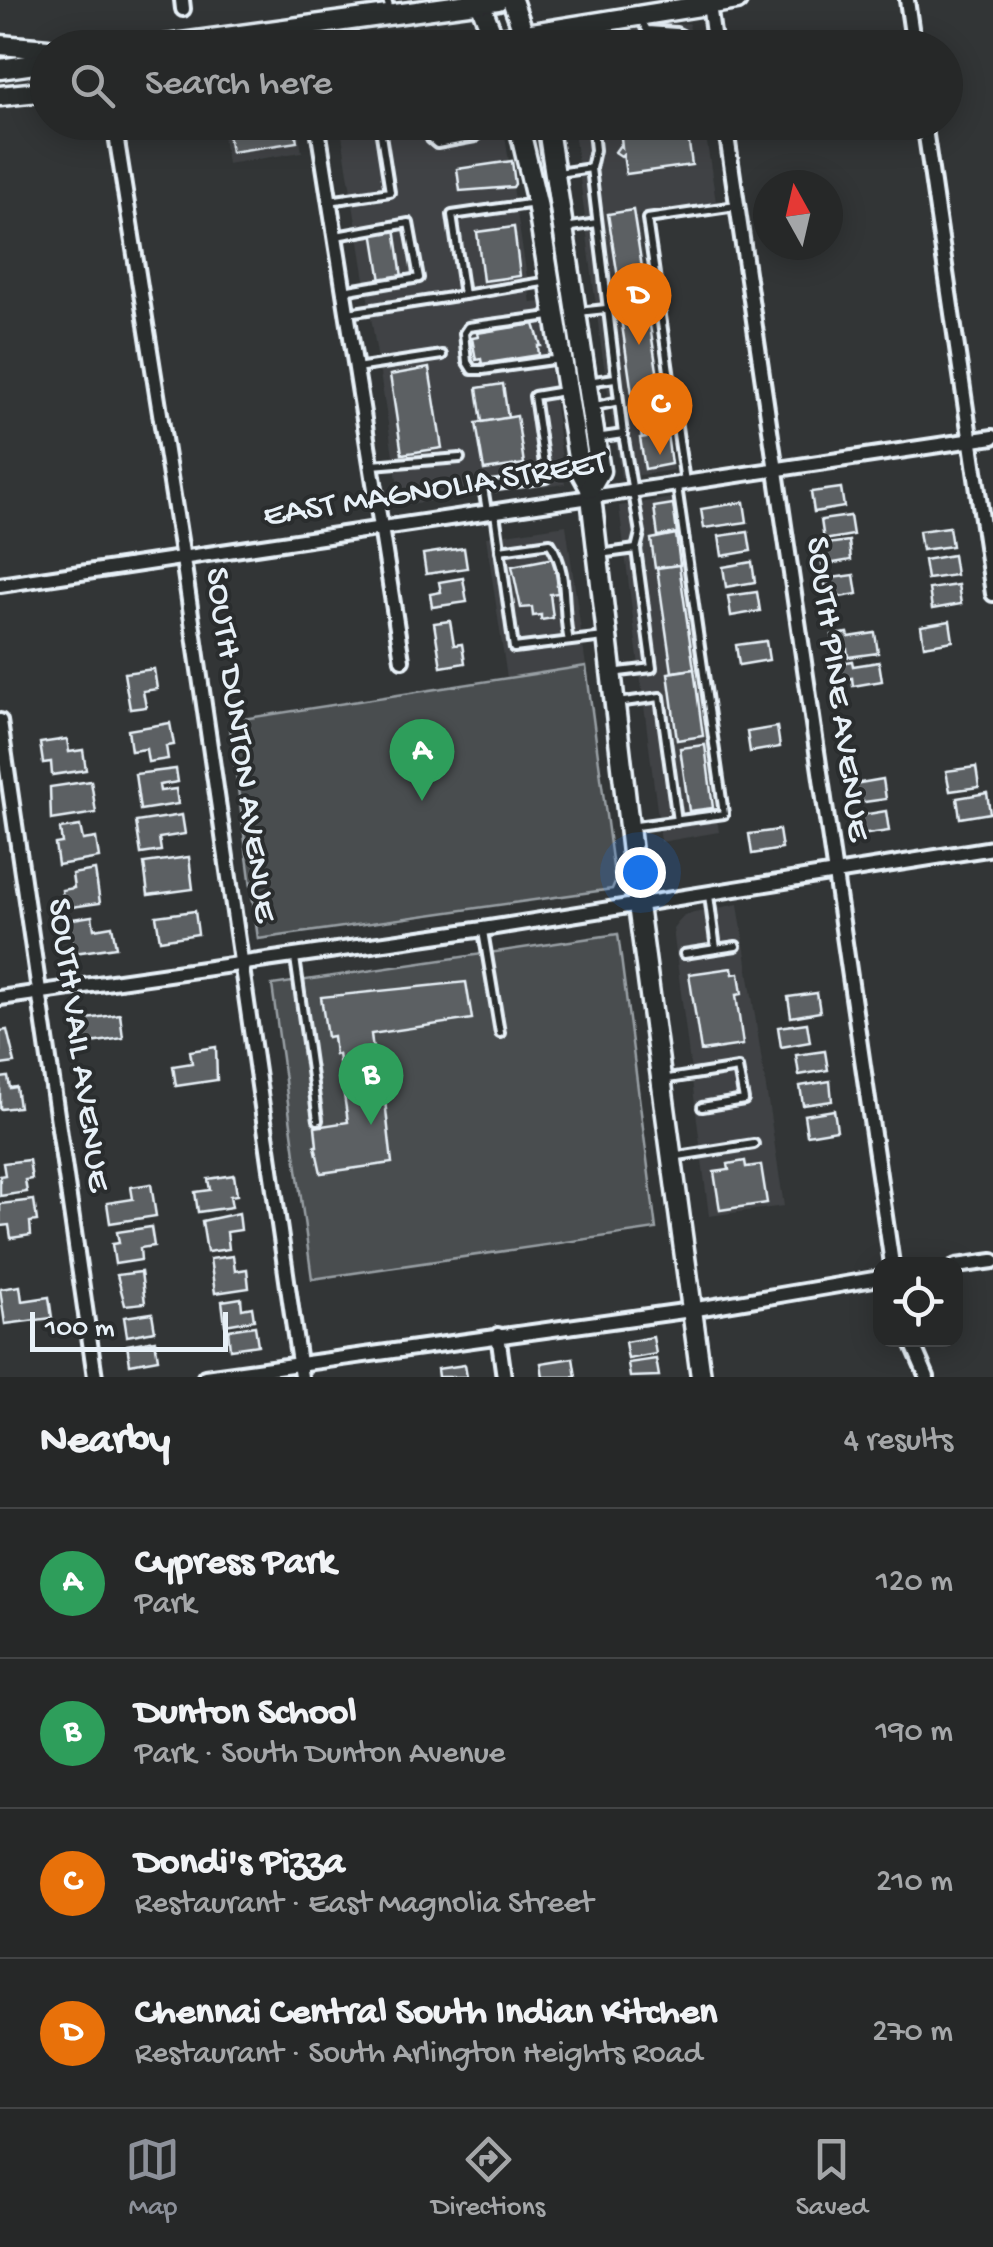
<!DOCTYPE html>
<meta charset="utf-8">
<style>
body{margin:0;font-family:"Gochi Hand",sans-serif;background:#2e3030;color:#f1f3f6}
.controls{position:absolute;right:30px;bottom:30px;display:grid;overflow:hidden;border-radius:20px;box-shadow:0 5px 25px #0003}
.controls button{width:90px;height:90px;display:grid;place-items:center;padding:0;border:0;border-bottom:2px solid #424445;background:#262828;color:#f1f3f6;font:50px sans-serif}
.compass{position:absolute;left:753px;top:170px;width:90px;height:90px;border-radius:50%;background:#262828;box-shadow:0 5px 25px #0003;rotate:352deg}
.scale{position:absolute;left:30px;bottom:25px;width:198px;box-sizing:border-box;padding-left:10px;border:5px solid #e8f1f8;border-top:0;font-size:28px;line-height:35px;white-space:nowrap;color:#e8f1f8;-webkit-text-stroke:8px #2a2d2e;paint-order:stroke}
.you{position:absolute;left:640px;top:872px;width:35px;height:35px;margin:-25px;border:8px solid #fff;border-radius:50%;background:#1a73e8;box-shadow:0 0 0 15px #1a73e833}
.badge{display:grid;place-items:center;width:65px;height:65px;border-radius:50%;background:#8c9099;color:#fff;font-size:32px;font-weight:700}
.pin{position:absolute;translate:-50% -82px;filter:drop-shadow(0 2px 5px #0008)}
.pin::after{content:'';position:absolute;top:52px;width:35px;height:30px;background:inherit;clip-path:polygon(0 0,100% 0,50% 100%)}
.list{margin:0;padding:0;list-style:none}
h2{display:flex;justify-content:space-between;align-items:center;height:130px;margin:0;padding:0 40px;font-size:42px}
h2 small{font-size:32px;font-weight:400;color:#a4a6a8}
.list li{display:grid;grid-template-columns:65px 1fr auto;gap:30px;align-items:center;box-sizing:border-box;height:150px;padding:0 40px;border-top:2px solid #424445}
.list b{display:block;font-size:38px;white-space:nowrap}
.list p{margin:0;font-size:32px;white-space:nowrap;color:#a4a6a8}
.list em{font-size:32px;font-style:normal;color:#a4a6a8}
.icon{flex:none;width:55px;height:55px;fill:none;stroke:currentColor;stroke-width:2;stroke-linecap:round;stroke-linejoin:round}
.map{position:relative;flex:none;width:993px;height:1377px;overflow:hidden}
.search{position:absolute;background:#262828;box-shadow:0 5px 25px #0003;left:30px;right:30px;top:30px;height:110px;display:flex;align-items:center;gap:25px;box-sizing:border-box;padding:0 35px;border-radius:55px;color:#a4a6a8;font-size:38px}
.sheet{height:730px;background:#262828}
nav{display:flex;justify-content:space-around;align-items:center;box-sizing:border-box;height:140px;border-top:2px solid #424445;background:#262828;font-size:28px;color:#a4a6a8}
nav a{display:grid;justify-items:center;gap:5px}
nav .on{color:#8c9099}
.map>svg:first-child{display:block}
.built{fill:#3f4244}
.green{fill:#494d4f;stroke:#989fa4;stroke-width:2.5}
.building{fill:#5c6063;stroke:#e8f1f8;stroke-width:2.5}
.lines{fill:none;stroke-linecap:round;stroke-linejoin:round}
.service-casing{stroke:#e8f1f8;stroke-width:14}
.minor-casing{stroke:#e8f1f8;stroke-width:20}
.secondary-casing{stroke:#e8f1f8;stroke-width:25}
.service{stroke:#2a2d2e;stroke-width:6}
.minor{stroke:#2a2d2e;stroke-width:12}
.secondary{stroke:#2a2d2e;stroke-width:18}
.labels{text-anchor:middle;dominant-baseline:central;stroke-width:8;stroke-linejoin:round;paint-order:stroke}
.street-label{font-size:35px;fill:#e8f1f8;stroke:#2a2d2e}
</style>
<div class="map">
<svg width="993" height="1377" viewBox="0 0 993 1377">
<rect width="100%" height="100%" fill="#323536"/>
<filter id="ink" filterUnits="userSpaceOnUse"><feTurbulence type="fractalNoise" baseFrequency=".01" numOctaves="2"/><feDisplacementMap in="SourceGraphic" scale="20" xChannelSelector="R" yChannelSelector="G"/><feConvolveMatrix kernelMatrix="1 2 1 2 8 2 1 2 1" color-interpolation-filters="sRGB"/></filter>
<g filter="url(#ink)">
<g class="built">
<polygon points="689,23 693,47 564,48 571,39 583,35"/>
<polygon points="221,123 297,123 302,152 227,164"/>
<polygon points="340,123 503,123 531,303 542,302 565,484 401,505"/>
<polygon points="573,123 704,123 716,202 638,215 673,470 621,478 601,346"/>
<polygon points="673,498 719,832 661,842 619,506"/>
<polygon points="566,525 586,666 507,678 486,537"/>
<polygon points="738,904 784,1206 709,1216 673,929 684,915"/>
</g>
<g class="green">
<polygon points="586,666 615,882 612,889 258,939 229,721"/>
<polygon points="618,934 656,1229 312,1279 272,985"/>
</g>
<g class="building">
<polygon points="680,38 682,47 655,48 654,42"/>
<polygon points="226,122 294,122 297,142 231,152"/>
<polygon points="659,122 686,122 692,165 626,174 623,154 621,156 615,152 620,145 622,147 620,128"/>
<polygon points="512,161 515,184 513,187 460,191 457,169"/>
<polygon points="633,210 647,299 622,303 608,214"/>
<polygon points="514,227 520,276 483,281 477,232"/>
<polygon points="395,228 402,277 381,281 373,231"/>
<polygon points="646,300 660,390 632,394 619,304"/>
<polygon points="534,324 541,346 538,346 539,355 482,364 481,359 476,360 472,338 478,337 477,333"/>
<polygon points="429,368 442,448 402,454 390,375"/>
<polygon points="503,384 508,418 482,422 477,388"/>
<polygon points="660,390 667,434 642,438 635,393"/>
<polygon points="517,416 524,464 484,470 476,423"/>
<polygon points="667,434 671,464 645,469 640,438"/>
<polygon points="841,488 844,507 814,512 811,492"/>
<polygon points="744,502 747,522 704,528 701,509"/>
<polygon points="673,504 677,533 658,536 654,507"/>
<polygon points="850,516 853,535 824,540 821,520"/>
<polygon points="949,527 952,546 922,550 919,531"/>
<polygon points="748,532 751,551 722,556 719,536"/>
<polygon points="676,534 680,565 655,568 651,539"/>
<polygon points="849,541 851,560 822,565 819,545"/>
<polygon points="464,548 467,568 426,574 423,554"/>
<polygon points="953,555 956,575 927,579 924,560"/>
<polygon points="554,558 561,586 557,586 558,593 550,594 553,618 541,620 541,615 533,616 532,607 521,608 512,566"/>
<polygon points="752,562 755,582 726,587 723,567"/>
<polygon points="679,565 694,669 672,672 657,568"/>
<polygon points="854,575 857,594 828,599 824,579"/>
<polygon points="463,578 467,602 432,607 430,594 441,592 439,582"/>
<polygon points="958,585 961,604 932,609 929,589"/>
<polygon points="757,592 760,611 731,616 728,596"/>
<polygon points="450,621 454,645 462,644 465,663 441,667 434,623"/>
<polygon points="950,621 953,641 924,646 921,626"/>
<polygon points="848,633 849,637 875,633 878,653 848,657 847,649 834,651 832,635"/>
<polygon points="766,641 769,660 739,665 736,645"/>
<polygon points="852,661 853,666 879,662 882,681 853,686 852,678 839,680 836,664"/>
<polygon points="154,669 157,689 143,691 146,707 130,709 124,673"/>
<polygon points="694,669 703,736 677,740 668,673"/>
<polygon points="170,723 174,745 166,746 168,759 148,762 146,749 131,751 128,730"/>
<polygon points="777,727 780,747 750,752 747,732"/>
<polygon points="67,739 69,752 83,750 86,770 52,775 51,762 43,763 40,743"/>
<polygon points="705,745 713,808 689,811 680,748"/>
<polygon points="976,767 979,787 950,791 946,771"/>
<polygon points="176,769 178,782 159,785 160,791 176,789 178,804 140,810 135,774"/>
<polygon points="883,779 886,799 857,803 854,784"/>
<polygon points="91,781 96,813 51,820 50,787"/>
<polygon points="987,793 990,813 960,818 957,798"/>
<polygon points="886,811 889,831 860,835 856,816"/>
<polygon points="182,815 185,834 159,838 161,851 141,854 136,822"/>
<polygon points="80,826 83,840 96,838 99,858 58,865 55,844 62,843 60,829"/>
<polygon points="779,830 782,849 752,854 749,834"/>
<polygon points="189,857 193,889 148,895 144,863"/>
<polygon points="95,870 100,903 64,908 62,890 74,888 72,874"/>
<polygon points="195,911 198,934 160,940 156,916"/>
<polygon points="92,916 94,929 112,926 116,947 74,953 66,920"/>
<polygon points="732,968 733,974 739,973 742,994 736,995 743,1045 701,1051 689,974"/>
<polygon points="466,982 472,1019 371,1034 375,1066 381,1065 392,1163 321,1173 315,1146 317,1146 315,1127 348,1122 338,1054 335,1055 333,1036 327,1037 321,997"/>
<polygon points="817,993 820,1012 791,1017 788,997"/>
<polygon points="120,1014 123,1038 84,1044 81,1020"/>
<polygon points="807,1023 810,1042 781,1047 778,1027"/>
<polygon points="7,1030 15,1063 0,1065 0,1031"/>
<polygon points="216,1047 217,1080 176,1086 173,1066 192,1063 190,1051"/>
<polygon points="825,1051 828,1070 799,1075 796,1055"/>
<polygon points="8,1077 10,1088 16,1087 19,1107 0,1109 0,1078"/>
<polygon points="830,1081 832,1101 803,1105 800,1086"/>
<polygon points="834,1110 837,1130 807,1135 804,1115"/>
<polygon points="29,1160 32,1179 25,1180 27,1192 0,1196 0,1176 5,1175 3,1163"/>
<polygon points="745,1161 746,1167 761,1165 767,1203 720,1210 714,1172 729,1170 728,1164"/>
<polygon points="234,1175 237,1195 230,1196 232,1207 198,1212 195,1192 210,1190 208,1179"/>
<polygon points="151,1184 156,1216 110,1223 107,1203 133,1199 131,1187"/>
<polygon points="34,1200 37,1221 30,1222 31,1235 11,1238 9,1225 0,1226 0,1204"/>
<polygon points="239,1213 241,1230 227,1232 229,1249 207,1252 202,1221"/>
<polygon points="151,1227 154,1246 140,1248 141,1260 115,1264 112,1244 119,1243 117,1232"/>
<polygon points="233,1256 235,1271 247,1269 249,1288 215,1293 210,1259"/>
<polygon points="141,1272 145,1303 125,1305 117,1275"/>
<polygon points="20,1286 22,1301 49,1297 52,1318 5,1324 0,1289"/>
<polygon points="241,1298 242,1309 252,1307 254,1320 225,1325 222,1301"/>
<polygon points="152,1313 155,1331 127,1336 124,1317"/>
<polygon points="255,1326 258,1345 230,1349 228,1330"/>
<polygon points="653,1337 656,1354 628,1359 625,1342"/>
<polygon points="155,1340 158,1359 130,1364 127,1345"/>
<polygon points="573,1358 576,1377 543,1377 541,1363"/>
<polygon points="656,1359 659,1376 630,1377 628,1363"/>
<polygon points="465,1365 467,1377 438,1377 437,1369"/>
</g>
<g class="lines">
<defs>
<g id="service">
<polyline points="387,0 391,14"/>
<polyline points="639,17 647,30 676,32 682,35 684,48"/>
<polyline points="428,122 431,139 437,144 475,137 476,122"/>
<polyline points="549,126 572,122"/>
<polyline points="591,168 595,150 592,122"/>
<polyline points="558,173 591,168 623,434 640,533 636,549"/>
<polyline points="329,201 390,192 379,122"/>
<polyline points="536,203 452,215 464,295 549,281"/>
<polyline points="565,228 597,223"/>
<polyline points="336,236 409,223 419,278 343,291"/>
<polyline points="578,312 606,309"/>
<polyline points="348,313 464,295"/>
<polyline points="550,316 468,327 464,333 467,362 472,370 483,370 560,359"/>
<polyline points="356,368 442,355"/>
<polyline points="587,382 615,378"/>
<polyline points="591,407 619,401"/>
<polyline points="596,438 623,434"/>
<polyline points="372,465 460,458"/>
<polyline points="685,482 647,219 736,206"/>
<polyline points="487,511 483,487 546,478 534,396 564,391"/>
<polyline points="495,513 514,648 604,637"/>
<path d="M500 550 550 543C570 573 561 608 569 641"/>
<polyline points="599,554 636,549 652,668 611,673"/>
<polyline points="617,703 660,697 677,821"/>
<polyline points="629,827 724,814 677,486"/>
<polyline points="483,931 500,1033"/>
<polyline points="716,949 736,946"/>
<polyline points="684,954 716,949 709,895"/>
<polyline points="295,958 318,1120"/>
<polyline points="662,1080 738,1068 744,1100 702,1107"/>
<polyline points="672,1157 754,1144"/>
</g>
<g id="minor">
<polyline points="182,0 183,9"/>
<polyline points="907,0 914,48"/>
<polyline points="709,4 715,48"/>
<polyline points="114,122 183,559 301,1377"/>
<polyline points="317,122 402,660"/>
<polyline points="725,122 892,1264"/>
<polyline points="924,122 993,594"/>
<polyline points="0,585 993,437"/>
<polyline points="0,721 95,1377"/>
<polyline points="0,998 483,929 993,848"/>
<polyline points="956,1266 993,1261"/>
<polyline points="498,1335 504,1377"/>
<polyline points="911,1340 927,1377"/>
<polyline points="205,1377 691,1310 880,1278"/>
</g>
<g id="secondary">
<polyline points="479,0 497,47"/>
<polyline points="512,0 529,48"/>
<polyline points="0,45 48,49"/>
<polyline points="145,48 498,0"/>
<polyline points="412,48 495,39 737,0"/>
<polyline points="0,69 48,62"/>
<polyline points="0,96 48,91"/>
<polyline points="518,122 537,203 580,470 590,488 638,905 701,1377"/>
<polyline points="547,122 600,471 590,488"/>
</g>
</defs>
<use href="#service" class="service-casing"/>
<use href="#minor" class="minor-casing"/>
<use href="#secondary" class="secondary-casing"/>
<use href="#service" class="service"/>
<use href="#minor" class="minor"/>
<use href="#secondary" class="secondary"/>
</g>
</g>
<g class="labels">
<g class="street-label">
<text transform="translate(435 491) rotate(-9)">EAST MAGNOLIA STREET</text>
<text transform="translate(836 689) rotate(82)">SOUTH PINE AVENUE</text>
<text transform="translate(239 745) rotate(82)">SOUTH DUNTON AVENUE</text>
<text transform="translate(77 1045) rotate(82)">SOUTH VAIL AVENUE</text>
</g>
</g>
</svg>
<div class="controls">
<button><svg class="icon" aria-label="locate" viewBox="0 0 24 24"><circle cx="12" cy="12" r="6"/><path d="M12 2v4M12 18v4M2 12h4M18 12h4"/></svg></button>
</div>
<svg class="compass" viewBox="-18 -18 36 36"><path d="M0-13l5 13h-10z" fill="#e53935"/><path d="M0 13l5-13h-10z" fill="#a4a6a8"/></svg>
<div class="scale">100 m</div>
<div class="you"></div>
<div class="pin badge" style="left:422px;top:801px;background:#2e9e5b">A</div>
<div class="pin badge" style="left:371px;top:1125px;background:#2e9e5b">B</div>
<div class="pin badge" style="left:660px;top:455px;background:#e8710a">C</div>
<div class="pin badge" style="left:639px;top:345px;background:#e8710a">D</div>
<div class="search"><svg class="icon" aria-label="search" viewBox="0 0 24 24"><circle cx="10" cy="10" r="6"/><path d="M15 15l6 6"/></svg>Search here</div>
</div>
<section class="sheet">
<h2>Nearby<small>4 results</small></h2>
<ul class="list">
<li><span class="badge" style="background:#2e9e5b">A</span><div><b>Cypress Park</b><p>Park</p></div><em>120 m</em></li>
<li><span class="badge" style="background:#2e9e5b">B</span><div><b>Dunton School</b><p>Park · South Dunton Avenue</p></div><em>190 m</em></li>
<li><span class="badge" style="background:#e8710a">C</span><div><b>Dondi's Pizza</b><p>Restaurant · East Magnolia Street</p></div><em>210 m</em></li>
<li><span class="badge" style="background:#e8710a">D</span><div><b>Chennai Central South Indian Kitchen</b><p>Restaurant · South Arlington Heights Road</p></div><em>270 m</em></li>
</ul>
</section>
<nav>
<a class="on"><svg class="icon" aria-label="map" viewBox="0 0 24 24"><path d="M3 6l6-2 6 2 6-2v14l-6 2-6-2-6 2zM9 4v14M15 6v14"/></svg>Map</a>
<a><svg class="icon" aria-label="directions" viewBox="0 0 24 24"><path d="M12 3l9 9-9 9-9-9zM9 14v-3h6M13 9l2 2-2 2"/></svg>Directions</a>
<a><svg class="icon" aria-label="saved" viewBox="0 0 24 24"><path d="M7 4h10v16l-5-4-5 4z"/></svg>Saved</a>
</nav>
